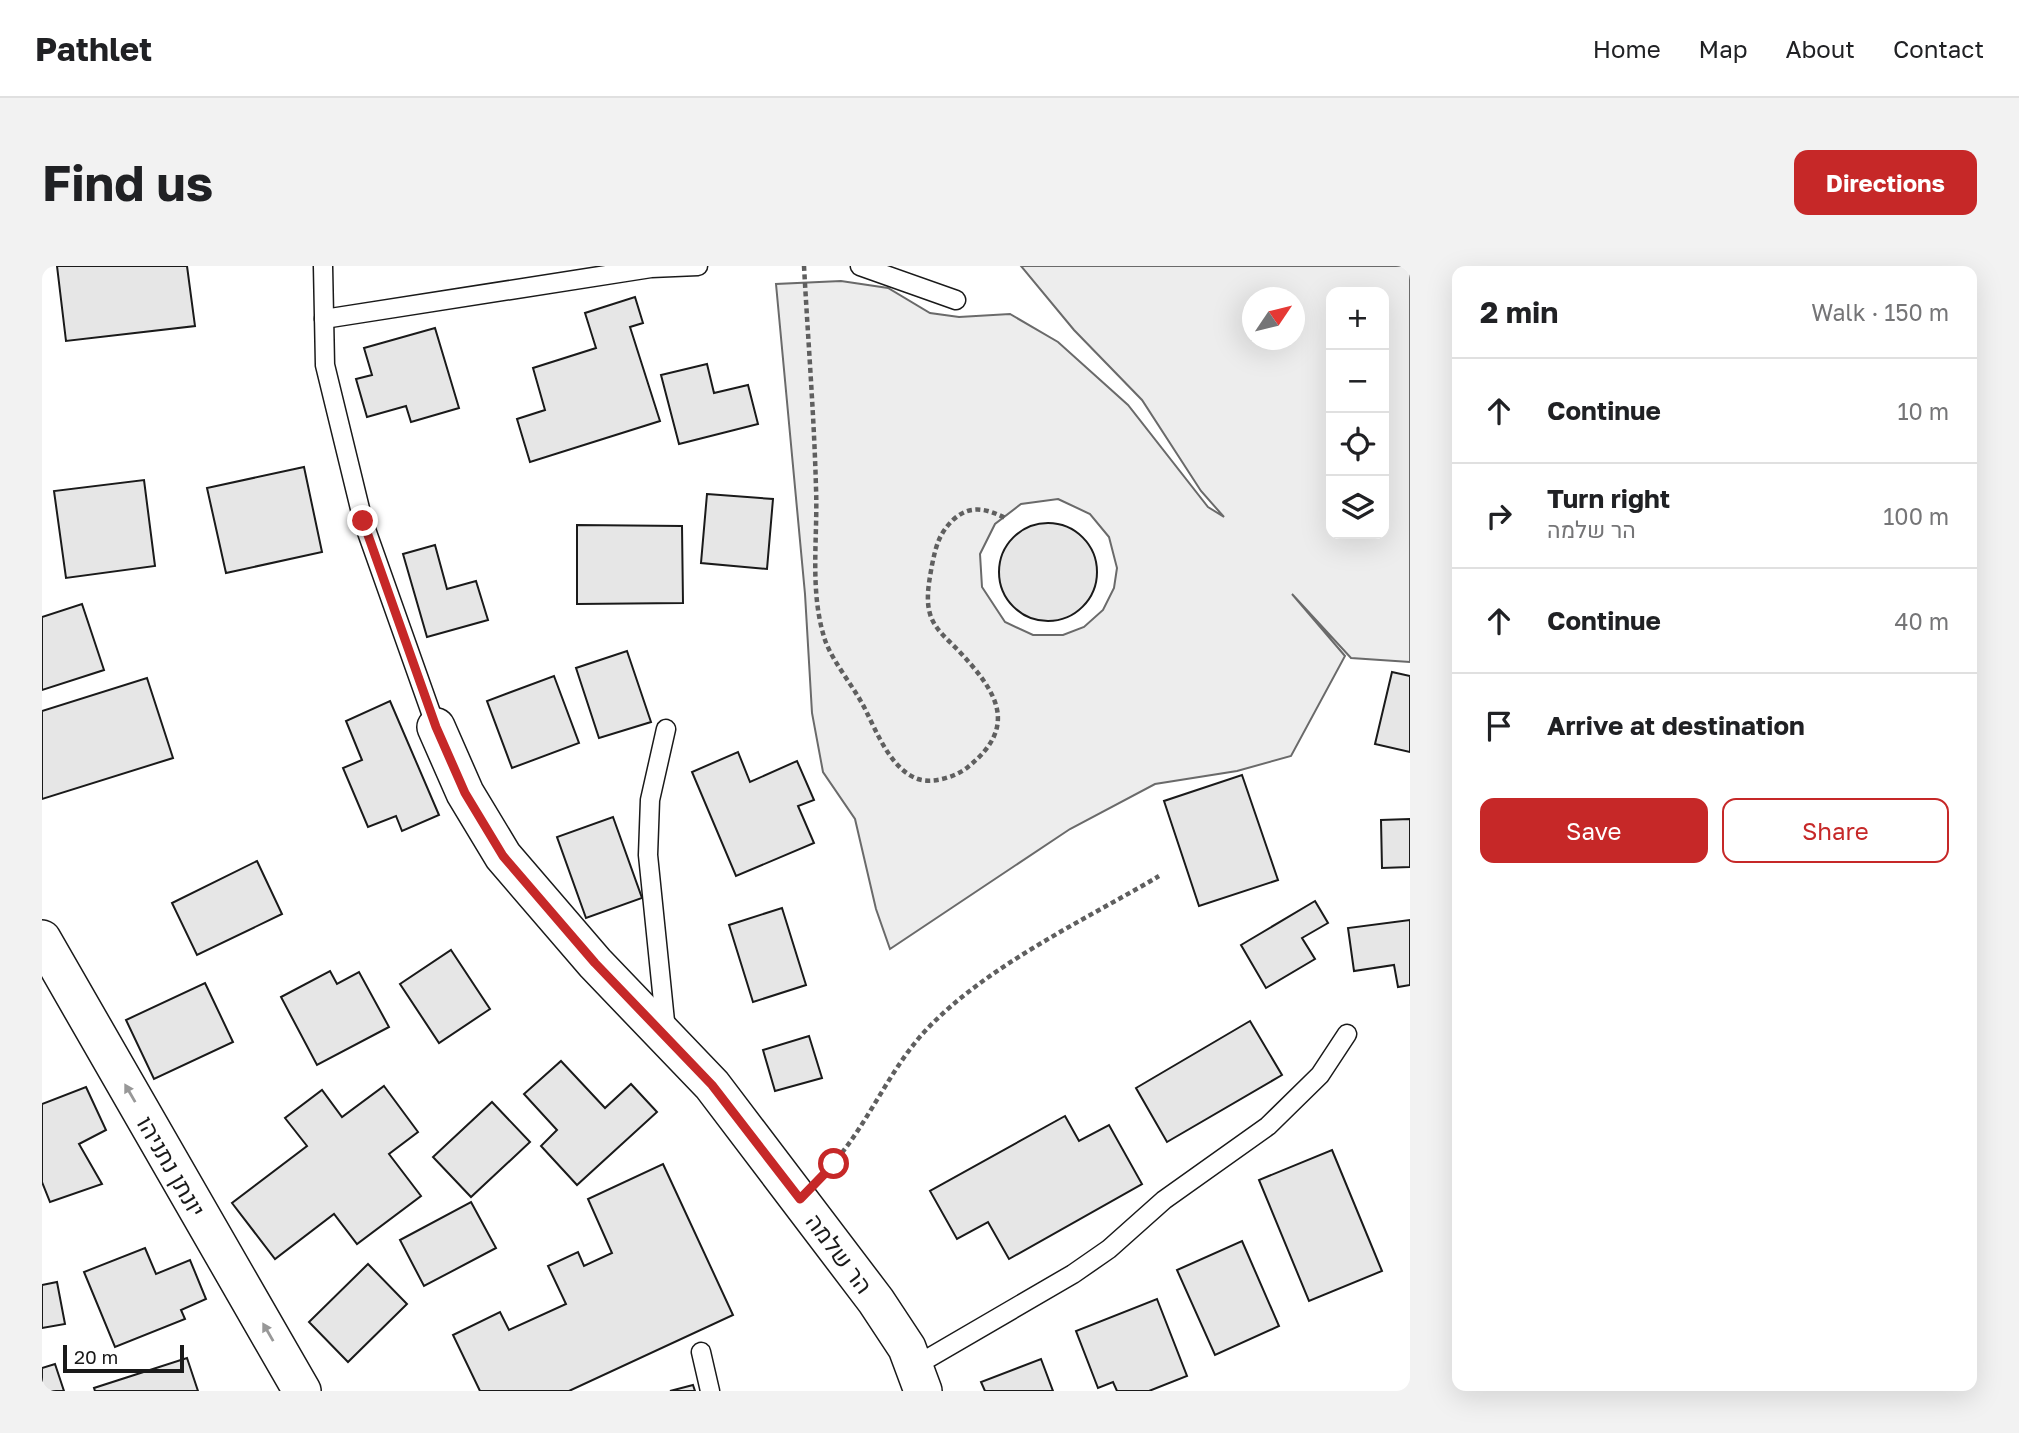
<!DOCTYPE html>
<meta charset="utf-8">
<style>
body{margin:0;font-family:"Golos Text",Heebo,sans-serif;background:#f2f2f2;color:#202124}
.controls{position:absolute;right:21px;top:21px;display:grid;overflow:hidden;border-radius:14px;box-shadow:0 7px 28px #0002}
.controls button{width:63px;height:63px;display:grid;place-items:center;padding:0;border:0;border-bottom:2px solid #e0e0e0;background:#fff;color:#202124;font:35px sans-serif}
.compass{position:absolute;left:1200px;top:21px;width:63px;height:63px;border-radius:50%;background:#fff;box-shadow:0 7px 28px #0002;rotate:55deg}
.scale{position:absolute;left:21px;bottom:18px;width:121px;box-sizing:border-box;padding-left:7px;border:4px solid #1a1a1a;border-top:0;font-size:19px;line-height:24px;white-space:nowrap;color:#1a1a1a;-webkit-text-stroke:5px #fff;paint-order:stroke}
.stop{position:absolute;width:21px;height:21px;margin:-16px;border:5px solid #c62828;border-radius:50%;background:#fff}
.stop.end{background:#c62828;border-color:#fff;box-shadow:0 2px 7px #0008}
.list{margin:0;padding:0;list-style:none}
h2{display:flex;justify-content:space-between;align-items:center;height:91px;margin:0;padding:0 28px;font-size:30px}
h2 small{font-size:23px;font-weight:400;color:#757577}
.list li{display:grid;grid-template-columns:46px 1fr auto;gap:21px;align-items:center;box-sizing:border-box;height:105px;padding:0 28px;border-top:2px solid #e0e0e0}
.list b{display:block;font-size:26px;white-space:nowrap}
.list p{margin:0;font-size:23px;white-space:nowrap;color:#757577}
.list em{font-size:23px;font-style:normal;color:#757577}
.actions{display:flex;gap:14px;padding:21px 28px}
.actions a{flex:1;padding:16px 0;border:2px solid #c62828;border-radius:14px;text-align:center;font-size:24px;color:#c62828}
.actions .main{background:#c62828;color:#fff}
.icon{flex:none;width:38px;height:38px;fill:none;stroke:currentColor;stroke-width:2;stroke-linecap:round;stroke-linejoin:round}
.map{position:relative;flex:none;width:1368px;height:1125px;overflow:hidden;border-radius:14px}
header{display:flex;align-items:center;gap:42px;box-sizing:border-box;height:98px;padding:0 35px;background:#fff;border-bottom:2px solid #e0e0e0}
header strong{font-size:33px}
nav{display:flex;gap:38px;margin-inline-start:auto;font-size:24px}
.intro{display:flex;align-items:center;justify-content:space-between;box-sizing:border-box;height:168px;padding:0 42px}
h1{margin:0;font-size:49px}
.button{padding:18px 32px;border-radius:14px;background:#c62828;color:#fff;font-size:24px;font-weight:700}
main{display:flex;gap:42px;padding:0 42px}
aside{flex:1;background:#fff;border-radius:14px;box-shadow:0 7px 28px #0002}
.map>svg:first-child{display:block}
.built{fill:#ededed;stroke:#6a6a6a;stroke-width:2;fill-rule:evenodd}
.building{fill:#e6e6e6;stroke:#1a1a1a;stroke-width:2}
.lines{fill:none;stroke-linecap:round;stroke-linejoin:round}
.service-casing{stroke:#1a1a1a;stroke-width:21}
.minor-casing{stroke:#1a1a1a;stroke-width:40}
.path{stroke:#5f5f5f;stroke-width:4.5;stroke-dasharray:5 3.5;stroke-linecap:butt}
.service{stroke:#fff;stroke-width:18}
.minor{stroke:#fff;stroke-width:37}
.oneway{fill:#989898}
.route{stroke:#c62828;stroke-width:9}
.labels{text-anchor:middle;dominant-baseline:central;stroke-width:5;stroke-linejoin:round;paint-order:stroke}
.street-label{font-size:24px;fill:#1a1a1a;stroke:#fff}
</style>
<header>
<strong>Pathlet</strong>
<nav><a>Home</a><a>Map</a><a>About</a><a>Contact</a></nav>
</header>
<div class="intro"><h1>Find us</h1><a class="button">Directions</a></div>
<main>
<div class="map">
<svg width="1368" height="1125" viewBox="0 0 1368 1125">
<rect width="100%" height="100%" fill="#fff"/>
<path class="built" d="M979 0H1368V396L1309 392 1250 328 1303 390 1249 490 1195 505 1113 518 1028 563 848 683 834 643 813 553 781 506 770 447 763 328 734 18 799 15 846 22 888 47 917 51 968 48 1016 76 1086 139 1166 241 1182 251 1159 225 1100 134 1032 64ZM1289 26H1342V268H1289ZM1210 32H1252V74H1210ZM1016 233 1048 248 1067 271 1075 302 1072 322 1061 344 1042 361 1021 369H991L963 356 940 321 938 288 953 258 979 238Z"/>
<g class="building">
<polygon points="15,0 145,0 153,60 24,75"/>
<polygon points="593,31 601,57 588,61 618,155 488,196 475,153 503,144 491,102 554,82 543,47"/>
<polygon points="393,62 417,142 369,156 364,140 325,151 314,113 330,109 322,82"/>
<polygon points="665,98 672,127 706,119 716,158 637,178 619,109"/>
<polygon points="262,201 280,286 184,307 165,222"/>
<polygon points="102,214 113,300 24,312 12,225"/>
<polygon points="665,228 731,233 725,303 659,297"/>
<circle cx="1006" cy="306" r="49"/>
<polygon points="535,259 640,260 641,337 535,338"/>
<polygon points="393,279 405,323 434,315 446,354 385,371 361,288"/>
<polygon points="40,338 62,404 0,424 0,351"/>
<polygon points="585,385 609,456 557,472 534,402"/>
<polygon points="1350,406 1368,410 1368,486 1333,478"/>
<polygon points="512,410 537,477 470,502 445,435"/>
<polygon points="105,412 131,492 0,533 0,445"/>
<polygon points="348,435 397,549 360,565 354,550 326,561 301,502 320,494 304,455"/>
<polygon points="696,486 708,516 755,495 772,534 756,540 772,577 694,610 650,506"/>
<polygon points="1200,509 1236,614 1157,640 1122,535"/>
<polygon points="571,551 600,632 544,652 515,571"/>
<polygon points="1368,553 1368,601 1340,602 1339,554"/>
<polygon points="215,595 240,648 155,689 130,637"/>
<polygon points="1273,635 1286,657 1260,672 1273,693 1224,722 1199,679"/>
<polygon points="740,642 764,719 711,736 687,659"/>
<polygon points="1368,654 1368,719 1356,721 1352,699 1312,705 1306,662"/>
<polygon points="409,684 448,743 397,777 358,718"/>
<polygon points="288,705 295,718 317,706 347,761 275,799 239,731"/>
<polygon points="163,717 191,776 112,813 84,754"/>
<polygon points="1208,755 1240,809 1125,876 1094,822"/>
<polygon points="767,770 780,812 733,825 721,784"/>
<polygon points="519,795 563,842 589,818 615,846 535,919 499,880 515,864 482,828"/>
<polygon points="342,820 376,866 347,888 379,930 315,978 292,948 233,993 190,937 265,880 243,852 280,824 300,851"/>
<polygon points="44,821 64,864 37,878 60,918 8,936 0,916 0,838"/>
<polygon points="450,836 488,876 429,931 391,891"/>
<polygon points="1023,850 1037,875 1067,859 1100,918 967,993 946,956 915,973 888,925"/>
<polygon points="1290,884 1340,1005 1267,1035 1217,914"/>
<polygon points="621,898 691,1049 527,1125 438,1125 411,1069 458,1046 467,1064 524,1038 506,1000 536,986 542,1000 570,987 546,933"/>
<polygon points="429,936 454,982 382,1020 358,974"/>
<polygon points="1200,975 1237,1060 1173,1089 1135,1004"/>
<polygon points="103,982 114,1008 148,994 164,1033 139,1044 143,1053 73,1081 42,1006"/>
<polygon points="326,998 365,1038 306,1096 267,1056"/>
<polygon points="15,1016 23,1058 0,1062 0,1019"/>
<polygon points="1115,1033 1145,1110 1107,1125 1075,1125 1071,1116 1056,1122 1034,1065"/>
<polygon points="145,1092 156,1125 53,1125 52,1122"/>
<polygon points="999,1093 1011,1125 943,1125 939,1116"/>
<polygon points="13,1098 22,1125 0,1125 0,1102"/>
<polygon points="651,1119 653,1125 628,1125"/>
</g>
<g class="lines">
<defs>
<g id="service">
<polyline points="281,0 283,99 321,255 394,461"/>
<polyline points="818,0 914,34"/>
<polyline points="282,53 609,2 656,0"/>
<polyline points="624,463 608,534 606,589 624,765"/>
<polyline points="659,1086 668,1125"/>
<polyline points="873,1100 1031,1008 1067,983 1122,934 1226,860 1278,809 1305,768"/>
</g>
<g id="minor">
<polyline points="394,461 423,527 461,590 553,697 670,819 834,1035 865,1082 881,1125"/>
<polyline points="0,673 260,1125"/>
</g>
</defs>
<use href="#service" class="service-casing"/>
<use href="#minor" class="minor-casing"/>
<g class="path">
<path d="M762 0C766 74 772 148 774 222 776 272 767 325 783 374 791 397 814 423 825 447 836 469 850 504 876 513 890 518 914 511 926 501 978 459 954 425 916 384 906 374 894 364 889 351 883 335 887 316 890 299 894 280 897 267 912 253 929 238 946 243 965 253"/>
<path d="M783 906C824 865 845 805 885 763 946 699 1041 655 1117 610"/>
</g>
<use href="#service" class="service"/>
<use href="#minor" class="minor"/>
</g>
<defs><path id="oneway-solid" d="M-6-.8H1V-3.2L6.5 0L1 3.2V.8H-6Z" transform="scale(1.75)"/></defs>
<g class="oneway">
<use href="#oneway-solid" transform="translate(88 827) rotate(-120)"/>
<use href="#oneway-solid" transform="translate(226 1066) rotate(-120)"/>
</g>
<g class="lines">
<polyline class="route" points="321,255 394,461 423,527 461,590 553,697 670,819 758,933 792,898"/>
</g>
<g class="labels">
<g class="street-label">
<text transform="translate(130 900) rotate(60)">יונתן נתניהו</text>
<text transform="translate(798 987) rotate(53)">הר שלמה</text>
</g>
</g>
</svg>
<div class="controls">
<button>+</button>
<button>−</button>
<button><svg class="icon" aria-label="locate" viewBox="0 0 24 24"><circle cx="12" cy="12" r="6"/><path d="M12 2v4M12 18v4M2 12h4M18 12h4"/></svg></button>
<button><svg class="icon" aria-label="layers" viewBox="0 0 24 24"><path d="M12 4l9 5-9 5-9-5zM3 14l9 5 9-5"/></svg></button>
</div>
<svg class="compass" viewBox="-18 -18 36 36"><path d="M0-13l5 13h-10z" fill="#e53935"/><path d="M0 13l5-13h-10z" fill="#757577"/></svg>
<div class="scale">20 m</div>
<div class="stop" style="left:792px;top:898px"></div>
<div class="stop end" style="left:321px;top:255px"></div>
</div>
<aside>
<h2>2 min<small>Walk · 150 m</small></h2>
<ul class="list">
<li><svg class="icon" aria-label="ahead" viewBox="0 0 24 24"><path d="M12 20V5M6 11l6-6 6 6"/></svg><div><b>Continue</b></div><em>10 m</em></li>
<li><svg class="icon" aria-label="right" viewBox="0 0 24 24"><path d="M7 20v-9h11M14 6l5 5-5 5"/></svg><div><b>Turn right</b><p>הר שלמה</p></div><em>100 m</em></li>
<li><svg class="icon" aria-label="ahead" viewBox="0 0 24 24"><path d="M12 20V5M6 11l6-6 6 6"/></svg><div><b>Continue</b></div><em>40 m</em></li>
<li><svg class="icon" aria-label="arrive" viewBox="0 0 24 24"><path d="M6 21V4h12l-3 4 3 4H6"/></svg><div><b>Arrive at destination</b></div></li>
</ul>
<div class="actions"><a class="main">Save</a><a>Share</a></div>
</aside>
</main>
